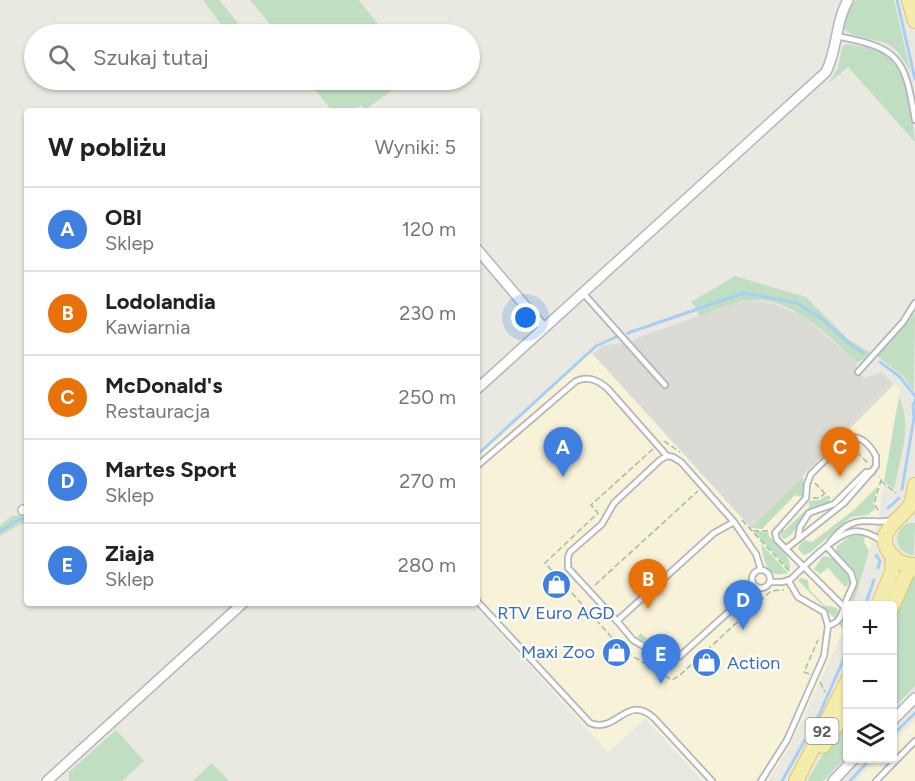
<!DOCTYPE html>
<html lang="pl">
<meta charset="utf-8">
<style>
body{margin:0;font-family:Figtree,sans-serif;background:#f2f2f2;color:#222}
.controls{position:absolute;right:18px;bottom:18px;display:grid;overflow:hidden;border-radius:6px;box-shadow:0 2px 4px #0004}
.controls button{width:54px;height:54px;display:grid;place-items:center;padding:0;border:0;border-bottom:2px solid #e0e0e0;background:#fff;color:#222;font:30px sans-serif}
.you{position:absolute;left:526px;top:318px;width:21px;height:21px;margin:-15px;border:4px solid #fff;border-radius:50%;background:#1a73e8;box-shadow:0 0 0 9px #1a73e833}
.badge{display:grid;place-items:center;width:39px;height:39px;border-radius:50%;background:#1a73e8;color:#fff;font-size:20px;font-weight:700}
.pin{position:absolute;translate:-50% -50px;filter:drop-shadow(0 2px 3px #0008)}
.pin::after{content:'';position:absolute;top:32px;width:21px;height:18px;background:inherit;clip-path:polygon(0 0,100% 0,50% 100%)}
.list{margin:0;padding:0;list-style:none}
h2{display:flex;justify-content:space-between;align-items:center;height:78px;margin:0;padding:0 24px;font-size:26px}
h2 small{font-size:20px;font-weight:400;color:#767676}
.list li{display:grid;grid-template-columns:39px 1fr auto;gap:18px;align-items:center;box-sizing:border-box;height:84px;padding:0 24px;border-top:2px solid #e0e0e0}
.list b{display:block;font-size:22px;white-space:nowrap}
.list p{margin:0;font-size:20px;white-space:nowrap;color:#767676}
.list em{font-size:20px;font-style:normal;color:#767676}
.icon{flex:none;width:33px;height:33px;fill:none;stroke:currentColor;stroke-width:2;stroke-linecap:round;stroke-linejoin:round}
.map{position:relative;flex:none;width:915px;height:781px;overflow:hidden}
.search{position:absolute;background:#fff;box-shadow:0 2px 4px #0004;left:24px;top:24px;width:456px;height:66px;display:flex;align-items:center;gap:15px;box-sizing:border-box;padding:0 21px;border-radius:33px;color:#767676;font-size:22px}
.panel{position:absolute;background:#fff;box-shadow:0 2px 4px #0004;left:24px;top:108px;width:456px;height:498px;border-radius:6px}
.map>svg:first-child{display:block}
.commercial{fill:#f8f3d8}
.industrial{fill:#dcdad5}
.green{fill:#c0dfc2}
.lines{fill:none;stroke-linecap:round;stroke-linejoin:round}
.stream{stroke:#a8cef3;stroke-width:3}
.service-casing{stroke:#b3b6ba;stroke-width:8}
.minor-casing{stroke:#b3b6ba;stroke-width:12}
.primary-casing{stroke:#dec466;stroke-width:16}
.path{stroke:#9abfa7;stroke-width:1.5;stroke-dasharray:6 3;stroke-linecap:butt}
.service{stroke:#fff;stroke-width:4.5}
.minor{stroke:#fff;stroke-width:9}
.primary{stroke:#f4ecad;stroke-width:14}
.labels{text-anchor:middle;dominant-baseline:central;stroke-width:4.5;stroke-linejoin:round;paint-order:stroke}
.shield{fill:#fff;stroke:#8b8d90;stroke-width:1.5}
.shield-label{font-size:16px;font-weight:bold;fill:#595c60}
.shop-label{font-size:18px;fill:#366cbe;stroke:#fff}
</style>
<div class="map">
<svg width="915" height="781" viewBox="0 0 915 781">
<rect width="100%" height="100%" fill="#eae9e1"/>
<g class="commercial">
<polygon points="590,352 751,528 894,384 900,389 877,525 853,605 848,606 847,623 790,746 768,781 703,781 645,718 608,752 472,603 477,603 477,453 506,430"/>
<polygon points="915,720 915,781 856,781 878,759 892,758 893,743"/>
</g>
<polygon class="industrial" points="755,300 772,303 803,316 857,362 855,369 864,378 882,372 894,384 751,528 593,354 603,346 622,343 626,347 637,338 732,304"/>
<g class="green">
<polygon points="203,0 219,0 247,34 228,34"/>
<polygon points="250,0 359,0 386,34 278,34"/>
<path d="M856 0H894L911 73C905 63 901 53 891 46 878 38 850 39 843 27 845 16 848 8 856 0Z"/>
<path d="M846 44C858 46 871 47 882 53 910 71 912 113 915 142L848 67 828 84 838 68 842 47Z"/>
<polygon points="308,80 406,80 365,110 361,105 354,111 332,111"/>
<path d="M735 276 806 297 849 340 871 353 866 358 857 362C830 338 794 298 754 300 735 301 717 310 699 316L696 308 691 302Z"/>
<polygon points="915,313 914,391 903,376 877,356"/>
<path d="M899 397C913 425 900 459 894 489L884 481Z"/>
<polygon points="803,476 804,498 795,495 762,529 751,528"/>
<polygon points="878,486 873,503 875,509 868,515 851,517 811,552 804,555 798,549 800,544 805,540 812,542 854,510"/>
<path d="M825 496 831 502C824 506 815 505 808 510 799 519 796 536 783 539L780 533 782 529 784 531 809 507V501L820 500Z"/>
<polygon points="27,514 27,523 19,525 0,536 0,525 12,516"/>
<path d="M909 523H915L914 555C895 553 890 532 909 523Z"/>
<path d="M756 531 769 533 768 535C778 545 792 556 790 571L755 533Z"/>
<path d="M862 535 865 536 864 542 869 551 853 605 848 606 847 623 844 630 839 624C846 617 844 611 849 603 866 574 855 573 836 551L837 546 851 536Z"/>
<path d="M761 544 788 573C766 580 764 560 761 544Z"/>
<path d="M823 556C835 556 850 572 850 584L845 587 828 568 820 574 814 569Z"/>
<polygon points="915,574 915,686 893,709 893,619 908,582"/>
<path d="M801 578 808 580 809 589 824 605C830 608 839 604 839 614L836 620 798 580Z"/>
<polygon points="641,633 658,650 661,648 666,654 669,651 674,656 668,658 637,637"/>
<polygon points="847,714 847,756 823,781 807,781"/>
<polygon points="116,730 144,761 122,781 69,781 69,772"/>
<polygon points="212,763 229,781 193,781"/>
</g>
<g class="lines">
<g class="stream">
<polyline points="897,0 915,79"/>
<polyline points="628,333 744,293 797,303 822,319 850,344 864,353"/>
<polyline points="880,362 900,377 915,396"/>
<polyline points="477,455 596,346 616,337"/>
<polyline points="902,489 914,418 913,405 915,400"/>
<polyline points="888,508 899,498"/>
<polyline points="0,531 20,519 27,518"/>
<polyline points="876,555 880,561 878,568"/>
<polyline points="865,606 874,580"/>
<polyline points="892,736 915,713"/>
<polyline points="782,781 819,715 846,654"/>
<polyline points="850,781 871,758"/>
</g>
<defs>
<g id="service">
<path d="M836 36C900 48 905 58 915 120"/>
<polyline points="583,293 665,385"/>
<polyline points="858,372 903,322 915,303"/>
<polygon points="667,456 673,457 681,462 734,522 714,533 617,621 568,568 568,557 570,552 602,524 614,503 660,460"/>
<path d="M477 466 576 381C589 376 598 380 608 389L667 456"/>
<polyline points="734,522 756,554 761,570"/>
<polyline points="798,539 800,527 809,513 834,504 866,472 872,472"/>
<path d="M830 542C840 530 850 520 867 521 875 521 883 523 891 520"/>
<path d="M787 548 844 503 873 470 876 466V456C870 445 860 434 848 438L811 474 807 484 806 498 775 533 777 540 844 607"/>
<circle cx="761" cy="579" r="9"/>
<polyline points="788,580 798,597 824,612 828,626"/>
<path d="M770 582H782L790 580C804 567 833 536 851 532 862 529 873 535 882 541"/>
<path d="M477 601 590 723C617 734 626 693 654 718L712 781"/>
<polyline points="617,621 633,640 670,662 680,656 756,587"/>
<path d="M761 781 787 740 824 656 828 626C839 622 841 618 844 607 846 599 851 591 854 583L851 573 827 547"/>
<polyline points="876,781 915,741"/>
</g>
<g id="minor">
<polyline points="477,249 544,328"/>
<path d="M477 389 826 72C838 48 835 23 848 0"/>
<polyline points="23,510 27,510"/>
<polyline points="892,721 915,698"/>
<polyline points="47,781 243,603"/>
<polyline points="833,781 855,758"/>
</g>
<g id="primary">
<polyline points="909,0 915,21"/>
<path d="M915 485C914 491 913 498 911 504 902 520 870 532 893 557 899 563 907 565 915 565"/>
<polyline points="878,606 892,572 893,556"/>
<polyline points="892,607 907,573 915,566"/>
<polyline points="823,746 848,707"/>
<polyline points="796,781 848,680"/>
</g>
</defs>
<use href="#service" class="service-casing"/>
<use href="#minor" class="minor-casing"/>
<use href="#primary" class="primary-casing"/>
<g class="path">
<polyline points="664,441 680,452"/>
<polyline points="850,446 868,463"/>
<polyline points="653,449 591,505 598,513 545,563 624,651 672,680 679,676 771,591 784,590"/>
<polyline points="881,481 896,493"/>
<polyline points="815,483 830,499"/>
<polyline points="813,498 820,498 824,494"/>
<polyline points="878,510 874,504 881,480 879,476"/>
<polyline points="742,520 789,571"/>
<polyline points="753,531 769,531"/>
<polyline points="595,585 698,491"/>
<polyline points="809,674 804,672 818,640"/>
<polyline points="820,682 825,692"/>
</g>
<use href="#service" class="service"/>
<use href="#minor" class="minor"/>
<use href="#primary" class="primary"/>
</g>
<defs>
<symbol id="shop-disc" viewBox="-11 -11 22 22"><circle r="9.5" fill="#3f7fe0" stroke="#fff"/><path d="M-5-2.5h2.3a2.7 3.5 0 0 1 5.4 0H5L5.5 6h-11ZM-1.5-2.5h3a1.5 2.3 0 0 0-3 0Z" fill="#fff"/></symbol>
</defs>
<g fill-rule="evenodd">
<use href="#shop-disc" x="540" y="568" width="33" height="33"/>
<use href="#shop-disc" x="600" y="636" width="33" height="33"/>
<use href="#shop-disc" x="690" y="646" width="33" height="33"/>
</g>
<g class="labels">
<rect class="shield" x="805.5" y="718" width="33" height="26" rx="4.5"/>
<g class="shield-label">
<text x="822" y="731">92</text>
</g>
<g class="shop-label">
<text x="556" y="613">RTV Euro AGD</text>
<text x="595" y="652" text-anchor="end">Maxi Zoo</text>
<text x="727" y="663" text-anchor="start">Action</text>
</g>
</g>
</svg>
<div class="controls">
<button>+</button>
<button>−</button>
<button><svg class="icon" aria-label="layers" viewBox="0 0 24 24"><path d="M12 4l9 5-9 5-9-5zM3 14l9 5 9-5"/></svg></button>
</div>
<div class="you"></div>
<div class="pin badge" style="left:563px;top:477px;background:#3f7fe0">A</div>
<div class="pin badge" style="left:648px;top:609px;background:#e8710a">B</div>
<div class="pin badge" style="left:840px;top:477px;background:#e8710a">C</div>
<div class="pin badge" style="left:743px;top:630px;background:#3f7fe0">D</div>
<div class="pin badge" style="left:661px;top:684px;background:#3f7fe0">E</div>
<div class="search"><svg class="icon" aria-label="search" viewBox="0 0 24 24"><circle cx="10" cy="10" r="6"/><path d="M15 15l6 6"/></svg>Szukaj tutaj</div>
<section class="panel">
<h2>W pobliżu<small>Wyniki: 5</small></h2>
<ul class="list">
<li><span class="badge" style="background:#3f7fe0">A</span><div><b>OBI</b><p>Sklep</p></div><em>120 m</em></li>
<li><span class="badge" style="background:#e8710a">B</span><div><b>Lodolandia</b><p>Kawiarnia</p></div><em>230 m</em></li>
<li><span class="badge" style="background:#e8710a">C</span><div><b>McDonald's</b><p>Restauracja</p></div><em>250 m</em></li>
<li><span class="badge" style="background:#3f7fe0">D</span><div><b>Martes Sport</b><p>Sklep</p></div><em>270 m</em></li>
<li><span class="badge" style="background:#3f7fe0">E</span><div><b>Ziaja</b><p>Sklep</p></div><em>280 m</em></li>
</ul>
</section>
</div>
